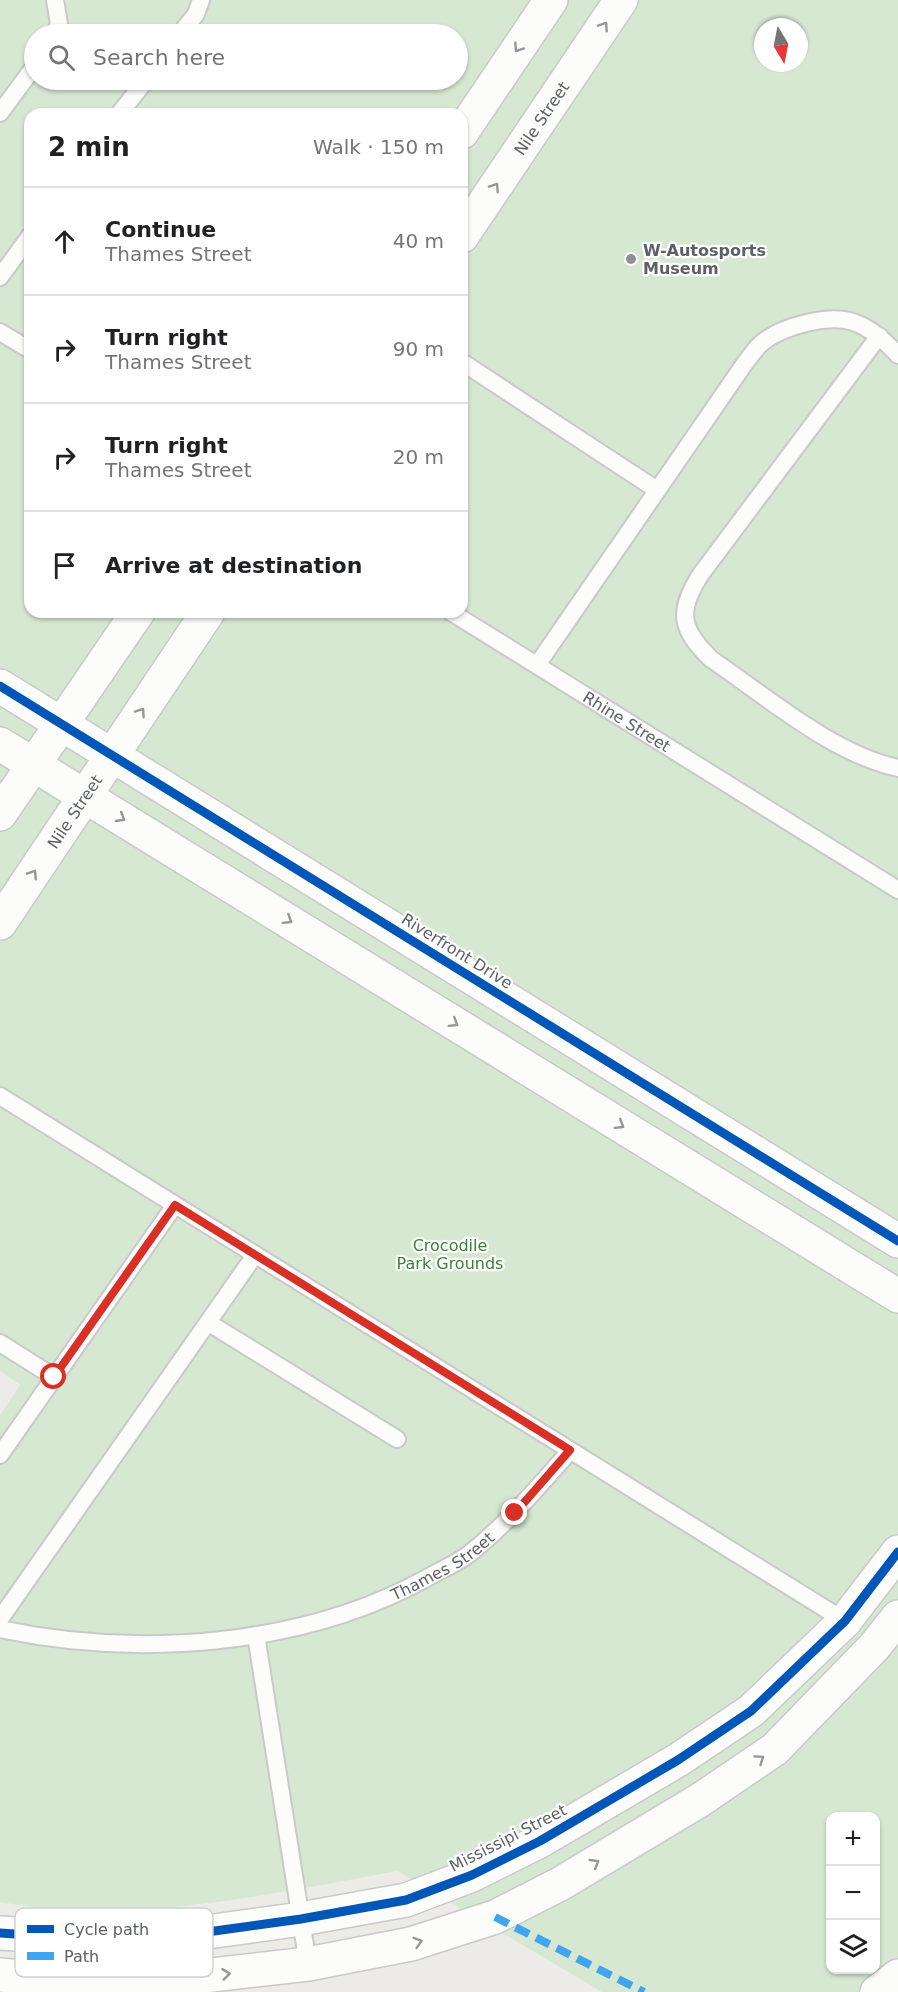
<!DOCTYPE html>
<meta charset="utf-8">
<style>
body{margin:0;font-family:"DejaVu Sans",sans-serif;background:#f2f2f2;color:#202124}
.controls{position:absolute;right:18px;bottom:18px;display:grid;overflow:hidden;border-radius:12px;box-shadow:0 2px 4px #0004}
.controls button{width:54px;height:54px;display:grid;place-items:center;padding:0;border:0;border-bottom:2px solid #e0e0e0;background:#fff;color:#202124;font:30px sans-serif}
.compass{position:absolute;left:754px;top:18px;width:54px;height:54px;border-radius:50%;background:#fff;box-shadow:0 2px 4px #0004;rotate:170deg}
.stop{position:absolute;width:18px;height:18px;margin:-14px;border:4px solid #d93025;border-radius:50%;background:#fff}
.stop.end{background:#d93025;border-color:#fff;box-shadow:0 2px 6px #0008}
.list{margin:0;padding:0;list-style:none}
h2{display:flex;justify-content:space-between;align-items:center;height:78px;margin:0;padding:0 24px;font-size:26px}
h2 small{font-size:20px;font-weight:400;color:#757577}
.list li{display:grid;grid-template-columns:39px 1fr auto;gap:18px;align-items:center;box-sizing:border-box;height:108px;padding:0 24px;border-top:2px solid #e0e0e0}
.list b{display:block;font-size:22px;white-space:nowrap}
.list p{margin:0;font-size:20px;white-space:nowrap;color:#757577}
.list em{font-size:20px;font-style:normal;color:#757577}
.icon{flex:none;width:33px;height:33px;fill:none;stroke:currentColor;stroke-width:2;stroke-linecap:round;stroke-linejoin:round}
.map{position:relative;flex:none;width:898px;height:1992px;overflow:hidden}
.search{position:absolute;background:#fff;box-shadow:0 2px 4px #0004;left:24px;top:24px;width:444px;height:66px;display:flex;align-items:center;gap:15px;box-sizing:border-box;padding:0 21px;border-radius:33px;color:#757577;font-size:22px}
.panel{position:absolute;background:#fff;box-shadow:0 2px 4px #0004;left:24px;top:108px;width:444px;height:510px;border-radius:18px}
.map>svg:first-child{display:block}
.park{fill:#d6e8d2;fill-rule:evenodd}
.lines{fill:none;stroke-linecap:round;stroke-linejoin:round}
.lane-casing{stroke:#c9c9c9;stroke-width:20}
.street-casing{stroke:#c9c9c9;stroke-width:36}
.lane{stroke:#fcfcfb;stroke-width:16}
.street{stroke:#fcfcfb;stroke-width:33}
.quiet{stroke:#40a5ee;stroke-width:8;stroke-dasharray:15 8;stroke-linecap:butt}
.cycleway-casing{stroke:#fff;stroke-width:13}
.cycleway{stroke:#0057b8;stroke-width:9}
.oneway{stroke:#94979a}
.route{stroke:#d93025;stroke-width:8}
.poi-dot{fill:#8e9192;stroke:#fff;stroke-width:2}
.labels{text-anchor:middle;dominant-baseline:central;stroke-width:4.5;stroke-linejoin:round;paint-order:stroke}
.street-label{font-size:16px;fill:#5c6165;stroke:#fff}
.poi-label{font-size:16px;font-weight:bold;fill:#5c6165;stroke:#fff;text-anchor:start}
.park-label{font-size:16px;fill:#378335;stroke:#fff}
.key{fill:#fff;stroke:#ced0d1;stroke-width:1.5}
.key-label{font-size:16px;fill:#5c6165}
</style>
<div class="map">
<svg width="898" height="1992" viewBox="0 0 898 1992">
<rect width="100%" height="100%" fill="#ecebe7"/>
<path class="park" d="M0 0H898V1992H602L398 1871C269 1894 131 1926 0 1902V1415L20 1385 0 1371ZM763 27H799V63H763ZM34 34H458V80H34ZM30 114H462V612H30ZM830 1816H876V1970H830Z"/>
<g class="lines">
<defs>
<g id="lane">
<polyline points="54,34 59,24 55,0"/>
<polyline points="180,34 196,14 201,0"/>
<polyline points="0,113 34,67"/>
<polyline points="119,114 146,80"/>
<polyline points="0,277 30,236"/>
<polyline points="0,332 30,350"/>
<path d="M879 336 701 574C677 611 680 629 711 659 767 697 833 754 898 768"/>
<polyline points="462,362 657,490"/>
<path id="s1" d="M451 612 898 890"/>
<path d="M537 665 745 363C751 356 756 347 763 342 783 326 829 314 853 322 871 328 885 341 898 355"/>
<polyline points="0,1096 845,1621"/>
<polyline points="209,1323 397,1439"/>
<polyline points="0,1343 54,1377"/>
<polyline points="0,1455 175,1205"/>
<polyline points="0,1619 255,1255"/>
<path id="s2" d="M0 1629C138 1658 300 1647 425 1579 439 1571 456 1564 469 1554 507 1524 538 1487 570 1451"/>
<polyline points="256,1635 308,1964"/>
</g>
<g id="street">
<polyline points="462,132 551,0"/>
<path id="s3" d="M462 236 621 0"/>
<polyline points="0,686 898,1241"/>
<polyline points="0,744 898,1296"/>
<polyline points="0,814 138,612"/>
<path id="s4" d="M0 923 208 612"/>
<polyline points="0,1933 87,1939 164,1938 301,1919 406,1900 472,1875 540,1841 678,1760 751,1711 845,1621 898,1552"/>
<polyline points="0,1975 83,1983 160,1981 308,1964 411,1944 495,1917 560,1884 700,1800 775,1749 874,1647 898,1617"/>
<polyline points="877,1992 898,1976"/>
</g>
</defs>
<use href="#lane" class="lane-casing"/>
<use href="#street" class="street-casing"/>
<use href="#lane" class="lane"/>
<use href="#street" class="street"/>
<polyline class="quiet" points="495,1917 644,1992"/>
<defs>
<g id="cycleway">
<polyline points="0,686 898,1241"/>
<polyline points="0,1933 87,1939 164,1938 301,1919 406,1900 472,1875 540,1841 678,1760 751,1711 845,1621 898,1552"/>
</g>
</defs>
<use href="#cycleway" class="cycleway-casing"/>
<use href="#cycleway" class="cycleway"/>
</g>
<defs><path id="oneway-chevron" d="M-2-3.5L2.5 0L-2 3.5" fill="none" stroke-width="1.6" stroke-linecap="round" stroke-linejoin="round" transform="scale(1.5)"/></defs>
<g class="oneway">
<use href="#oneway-chevron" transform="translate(604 26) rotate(-56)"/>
<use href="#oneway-chevron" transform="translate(518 48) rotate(124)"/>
<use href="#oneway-chevron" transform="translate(495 187) rotate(-56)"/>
<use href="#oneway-chevron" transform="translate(141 712) rotate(-56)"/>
<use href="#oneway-chevron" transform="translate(121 818) rotate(31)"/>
<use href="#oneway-chevron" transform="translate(33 874) rotate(-57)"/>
<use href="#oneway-chevron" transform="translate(288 920) rotate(32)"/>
<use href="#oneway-chevron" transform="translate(454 1023) rotate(32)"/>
<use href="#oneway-chevron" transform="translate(620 1125) rotate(32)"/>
<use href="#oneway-chevron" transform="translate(760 1759) rotate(-34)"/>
<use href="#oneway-chevron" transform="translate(595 1863) rotate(-31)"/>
<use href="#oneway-chevron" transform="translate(418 1942) rotate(-16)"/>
<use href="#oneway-chevron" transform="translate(226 1974) rotate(-7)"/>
</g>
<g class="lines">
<polyline class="route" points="54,1377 175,1205 570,1450 515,1513"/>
</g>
<circle class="poi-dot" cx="631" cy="259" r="6"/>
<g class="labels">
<g class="street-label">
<text stroke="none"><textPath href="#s3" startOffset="142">Nile Street</textPath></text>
<text stroke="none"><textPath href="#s1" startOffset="207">Rhine Street</textPath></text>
<text stroke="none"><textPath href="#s4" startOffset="134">Nile Street</textPath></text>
<text transform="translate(457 951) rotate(32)">Riverfront Drive</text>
<text stroke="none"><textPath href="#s2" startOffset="458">Thames Street</textPath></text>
<text transform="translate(508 1838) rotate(-27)">Mississipi Street</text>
</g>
<g class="poi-label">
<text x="643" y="250">W-Autosports<tspan x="643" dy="18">Museum</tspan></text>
</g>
<g class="park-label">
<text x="450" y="1245">Crocodile<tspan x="450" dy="18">Park Grounds</tspan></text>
</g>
</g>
<rect x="15" y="1908" width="198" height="69" rx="9" class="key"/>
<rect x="27" y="1925" width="27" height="8" fill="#0057b8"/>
<rect x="27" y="1952" width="27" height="8" fill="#40a5ee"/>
<g class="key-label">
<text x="64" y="1935">Cycle path</text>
<text x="64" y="1962">Path</text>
</g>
</svg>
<div class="controls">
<button>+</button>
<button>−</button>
<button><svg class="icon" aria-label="layers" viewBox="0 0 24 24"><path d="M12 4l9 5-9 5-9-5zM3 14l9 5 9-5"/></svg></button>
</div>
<svg class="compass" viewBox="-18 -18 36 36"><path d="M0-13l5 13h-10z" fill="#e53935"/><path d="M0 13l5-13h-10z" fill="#757577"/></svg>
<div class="stop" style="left:54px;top:1377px"></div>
<div class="stop end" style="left:515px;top:1513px"></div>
<div class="search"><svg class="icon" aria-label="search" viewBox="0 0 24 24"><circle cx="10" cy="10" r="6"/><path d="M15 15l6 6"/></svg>Search here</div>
<section class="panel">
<h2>2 min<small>Walk · 150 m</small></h2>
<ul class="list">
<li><svg class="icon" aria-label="ahead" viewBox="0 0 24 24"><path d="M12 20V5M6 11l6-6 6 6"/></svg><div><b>Continue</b><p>Thames Street</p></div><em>40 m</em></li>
<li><svg class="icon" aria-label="right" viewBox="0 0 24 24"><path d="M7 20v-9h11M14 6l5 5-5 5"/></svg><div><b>Turn right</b><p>Thames Street</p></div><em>90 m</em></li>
<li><svg class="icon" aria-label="right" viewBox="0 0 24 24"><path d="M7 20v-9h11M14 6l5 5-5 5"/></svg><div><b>Turn right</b><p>Thames Street</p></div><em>20 m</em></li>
<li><svg class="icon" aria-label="arrive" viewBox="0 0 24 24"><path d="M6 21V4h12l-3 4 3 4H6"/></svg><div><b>Arrive at destination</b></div></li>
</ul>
</section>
</div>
